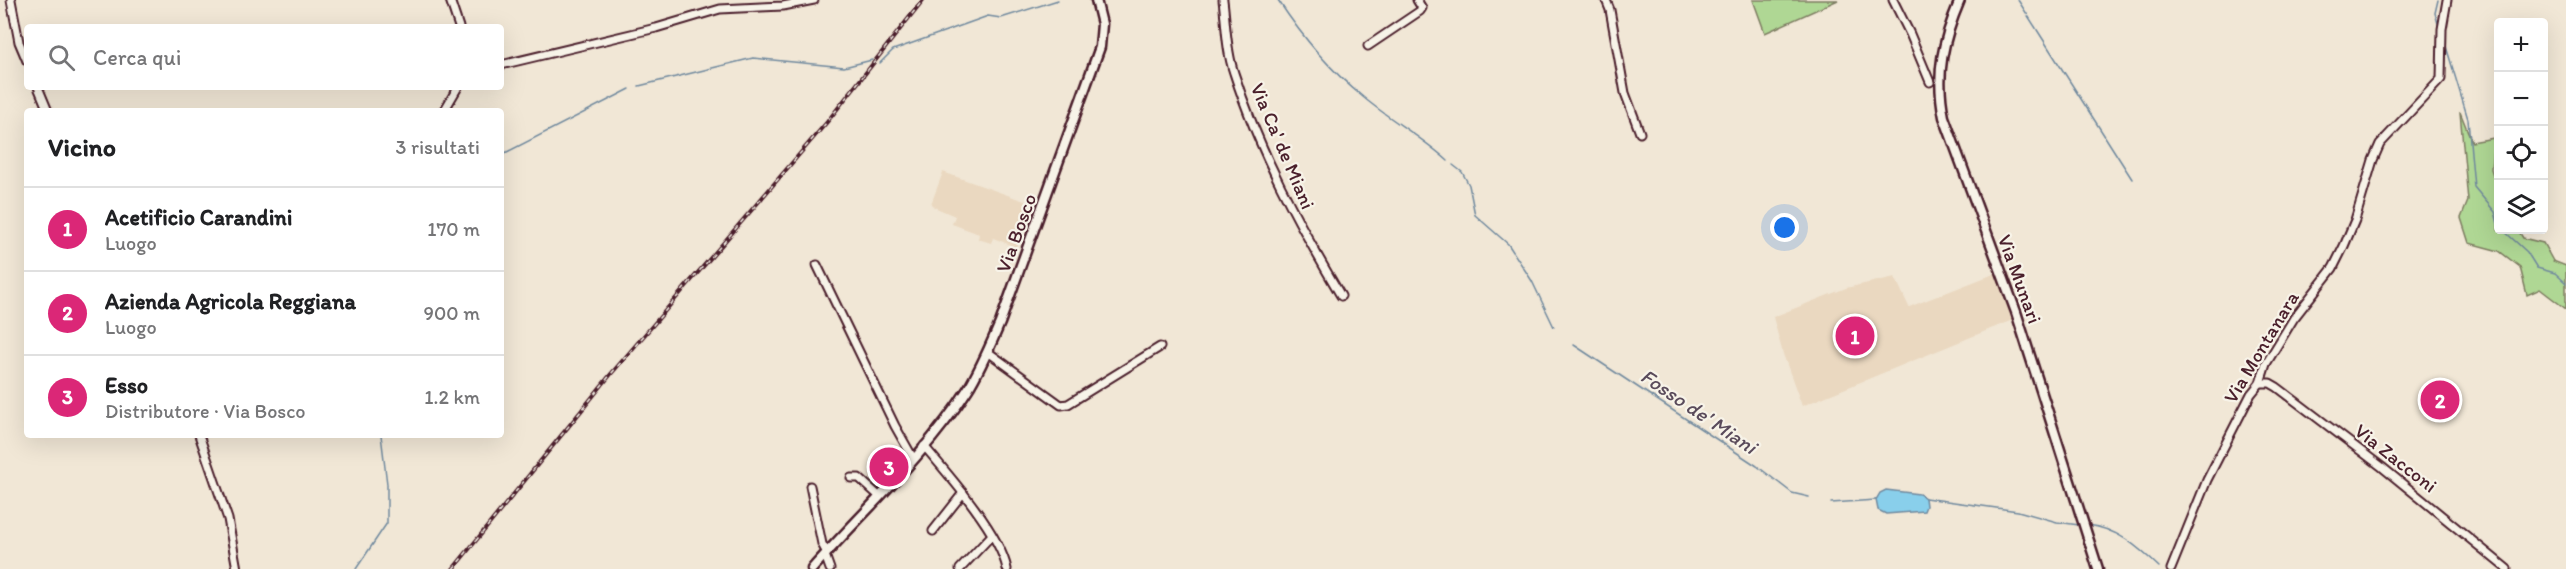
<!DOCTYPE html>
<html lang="it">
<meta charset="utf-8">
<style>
body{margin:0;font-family:Itim,sans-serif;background:#f2f2f2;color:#202124}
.controls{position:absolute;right:18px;top:18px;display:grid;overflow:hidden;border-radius:6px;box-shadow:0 6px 24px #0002}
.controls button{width:54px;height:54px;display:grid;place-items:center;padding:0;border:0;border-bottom:2px solid #e0e0e0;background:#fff;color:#202124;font:30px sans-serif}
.you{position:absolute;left:1785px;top:228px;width:21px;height:21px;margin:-15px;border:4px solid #fff;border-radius:50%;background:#1a73e8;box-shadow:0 0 0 9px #1a73e833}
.badge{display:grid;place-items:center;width:39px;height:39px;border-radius:50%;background:#db2777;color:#fff;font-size:20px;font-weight:700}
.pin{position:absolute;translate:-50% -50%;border:3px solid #fff;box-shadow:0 2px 6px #0006}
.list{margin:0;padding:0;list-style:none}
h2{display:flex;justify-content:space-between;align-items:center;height:78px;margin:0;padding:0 24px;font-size:26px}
h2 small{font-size:20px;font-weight:400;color:#757577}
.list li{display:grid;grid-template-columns:39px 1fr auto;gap:18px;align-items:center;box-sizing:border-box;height:84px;padding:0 24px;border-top:2px solid #e0e0e0}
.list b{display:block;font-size:22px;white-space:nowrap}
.list p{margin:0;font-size:20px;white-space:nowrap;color:#757577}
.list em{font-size:20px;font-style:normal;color:#757577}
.icon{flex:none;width:33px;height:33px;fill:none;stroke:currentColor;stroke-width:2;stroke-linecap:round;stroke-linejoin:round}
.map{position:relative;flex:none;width:2566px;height:569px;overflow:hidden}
.search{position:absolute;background:#fff;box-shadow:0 6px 24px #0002;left:24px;top:24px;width:480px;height:66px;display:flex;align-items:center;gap:15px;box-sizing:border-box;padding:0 21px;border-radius:6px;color:#757577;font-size:22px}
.panel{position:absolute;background:#fff;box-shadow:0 6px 24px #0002;left:24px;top:108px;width:480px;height:330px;border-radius:6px}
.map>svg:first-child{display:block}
.built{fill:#ead8c0}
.green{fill:#afd794;stroke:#7c7b60;stroke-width:1.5}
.water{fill:#89cfeb;stroke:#70899e;stroke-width:1.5}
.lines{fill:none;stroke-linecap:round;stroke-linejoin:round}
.stream{stroke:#70899e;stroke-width:1.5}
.minor-casing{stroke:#4a1f2b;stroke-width:11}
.major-casing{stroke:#4a1f2b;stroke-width:13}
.minor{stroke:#f7f3e8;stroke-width:7}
.major{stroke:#f7f3e8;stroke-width:8}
.rail-casing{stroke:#4a1f2b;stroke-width:4}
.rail{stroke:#f7f3e8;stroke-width:1.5;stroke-dasharray:4.5;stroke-linecap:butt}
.labels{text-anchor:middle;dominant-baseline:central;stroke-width:4.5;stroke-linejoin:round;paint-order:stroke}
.street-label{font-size:20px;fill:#4a1f2b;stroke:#f7f3e8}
.water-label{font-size:21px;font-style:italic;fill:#5a4b5b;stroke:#f7f3e8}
</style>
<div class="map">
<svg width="2566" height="569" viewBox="0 0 2566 569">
<rect width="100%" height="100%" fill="#f1e7d6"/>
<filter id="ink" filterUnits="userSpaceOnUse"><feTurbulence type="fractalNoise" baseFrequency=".0167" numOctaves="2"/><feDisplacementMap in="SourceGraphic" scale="12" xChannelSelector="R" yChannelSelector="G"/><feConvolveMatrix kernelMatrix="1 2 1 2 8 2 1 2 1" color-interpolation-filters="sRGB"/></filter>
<g filter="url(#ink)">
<g class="built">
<polygon points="943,172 1033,204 1016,247 993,238 991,243 978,239 979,234 952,224 955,216 934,207 931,204"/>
<polygon points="2004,270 2020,317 1802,406 1783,354 1773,317 1846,288 1895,277 1909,307"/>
</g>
<g class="green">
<polygon points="1753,0 1838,0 1765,33"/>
<polygon points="2460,112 2472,142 2494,138 2491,169 2498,189 2498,230 2518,230 2523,238 2543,243 2553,261 2566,266 2566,309 2540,289 2527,295 2520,267 2499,251 2469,243 2461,218 2468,201"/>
</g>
<polygon class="water" points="1886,490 1919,494 1925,498 1926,506 1924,511 1886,514 1878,510 1876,500 1880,493"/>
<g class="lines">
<g class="stream">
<path d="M1278 0C1301 35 1331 71 1363 97 1390 120 1422 137 1448 161"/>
<polyline points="2018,0 2132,179"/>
<polyline points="2438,0 2435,13 2439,27"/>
<polyline points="2445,43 2468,119 2474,187 2495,212 2498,224"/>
<polyline points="880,63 893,50 988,16 1001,18 1058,0"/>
<polyline points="639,86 753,58 844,67 872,60"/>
<polyline points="501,155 630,89"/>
<polyline points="1453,165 1462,172 1469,185 1475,215 1508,244 1532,281 1554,327"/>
<polyline points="2503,230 2527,252 2537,268 2555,273 2566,283"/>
<polyline points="1574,345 1757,466 1792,493 1809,497"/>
<polyline points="1925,498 2018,511 2057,522 2079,525"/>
<polyline points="1831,503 1876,500"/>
<path d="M2087 525C2117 528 2138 547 2159 567"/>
<polyline points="356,569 387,523 387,484 381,435"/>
</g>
<defs>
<g id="minor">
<polyline points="11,0 19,42 27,61"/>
<polyline points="450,0 459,27"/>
<path d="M1223 0C1226 23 1226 50 1234 73 1259 151 1299 225 1341 296"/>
<polyline points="1606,0 1610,10 1625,93 1640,133"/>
<polyline points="1893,0 1910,34 1930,82"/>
<polyline points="1368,46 1420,11 1422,8 1417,0"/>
<polyline points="501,65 656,28 720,9 783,6 814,0"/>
<polyline points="38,87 48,111"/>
<polyline points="444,111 458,87"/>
<polyline points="817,265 895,426 913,458"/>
<polyline points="988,352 1061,405 1068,404 1160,347"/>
<polyline points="2260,383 2270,383 2277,387 2382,467 2507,569"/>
<polyline points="199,435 228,519 237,569"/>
<path d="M924 446C948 474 1000 533 1007 569"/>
<polyline points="851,478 859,478 879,496"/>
<polyline points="810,486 822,544 827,553"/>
<polyline points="933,531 963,493"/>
<polyline points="825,555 830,569"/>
<polyline points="960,569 991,536"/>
<polyline points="2171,569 2207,480 2251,394 2260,383 2266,364 2294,318 2333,268 2344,246 2355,220 2373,160 2380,144 2441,79 2442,29 2447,0"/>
</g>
<g id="major">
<path d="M1960 0C1943 40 1935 74 1944 117L2016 312 2098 569"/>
<path d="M812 569C863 512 927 453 968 389 981 368 990 346 1000 323L1100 47 1102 24 1096 0"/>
</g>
</defs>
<use href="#minor" class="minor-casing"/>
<use href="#major" class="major-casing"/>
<use href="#minor" class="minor"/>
<use href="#major" class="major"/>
<defs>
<polyline id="rail" points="453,569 611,374 827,122 923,0"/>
</defs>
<use href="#rail" class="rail-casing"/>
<use href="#rail" class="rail"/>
</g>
</g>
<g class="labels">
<g class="street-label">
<text transform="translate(1283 146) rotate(67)">Via Ca' de Miani</text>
<text transform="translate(1016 233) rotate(-70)">Via Bosco</text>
<text transform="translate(2020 279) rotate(70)">Via Munari</text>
<text transform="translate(2261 347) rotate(-59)">Via Montanara</text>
<text transform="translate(2396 458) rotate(38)">Via Zacconi</text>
</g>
<g class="water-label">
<text transform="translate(1699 411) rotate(34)">Fosso de' Miani</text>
</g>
</g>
</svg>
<div class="controls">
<button>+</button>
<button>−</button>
<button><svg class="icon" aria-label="locate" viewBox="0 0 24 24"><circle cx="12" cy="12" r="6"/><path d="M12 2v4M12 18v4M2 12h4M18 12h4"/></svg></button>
<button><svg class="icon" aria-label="layers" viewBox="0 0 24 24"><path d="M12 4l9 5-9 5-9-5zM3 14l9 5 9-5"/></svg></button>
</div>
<div class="you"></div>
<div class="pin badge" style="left:1855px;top:336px">1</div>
<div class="pin badge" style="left:2440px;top:400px">2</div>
<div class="pin badge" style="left:889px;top:467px">3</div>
<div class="search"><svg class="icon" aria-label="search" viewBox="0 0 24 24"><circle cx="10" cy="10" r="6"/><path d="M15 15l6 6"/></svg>Cerca qui</div>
<section class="panel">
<h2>Vicino<small>3 risultati</small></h2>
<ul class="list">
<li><span class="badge">1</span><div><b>Acetificio Carandini</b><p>Luogo</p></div><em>170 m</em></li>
<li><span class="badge">2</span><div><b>Azienda Agricola Reggiana</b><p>Luogo</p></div><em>900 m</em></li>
<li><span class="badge">3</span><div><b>Esso</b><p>Distributore · Via Bosco</p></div><em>1.2 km</em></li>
</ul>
</section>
</div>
